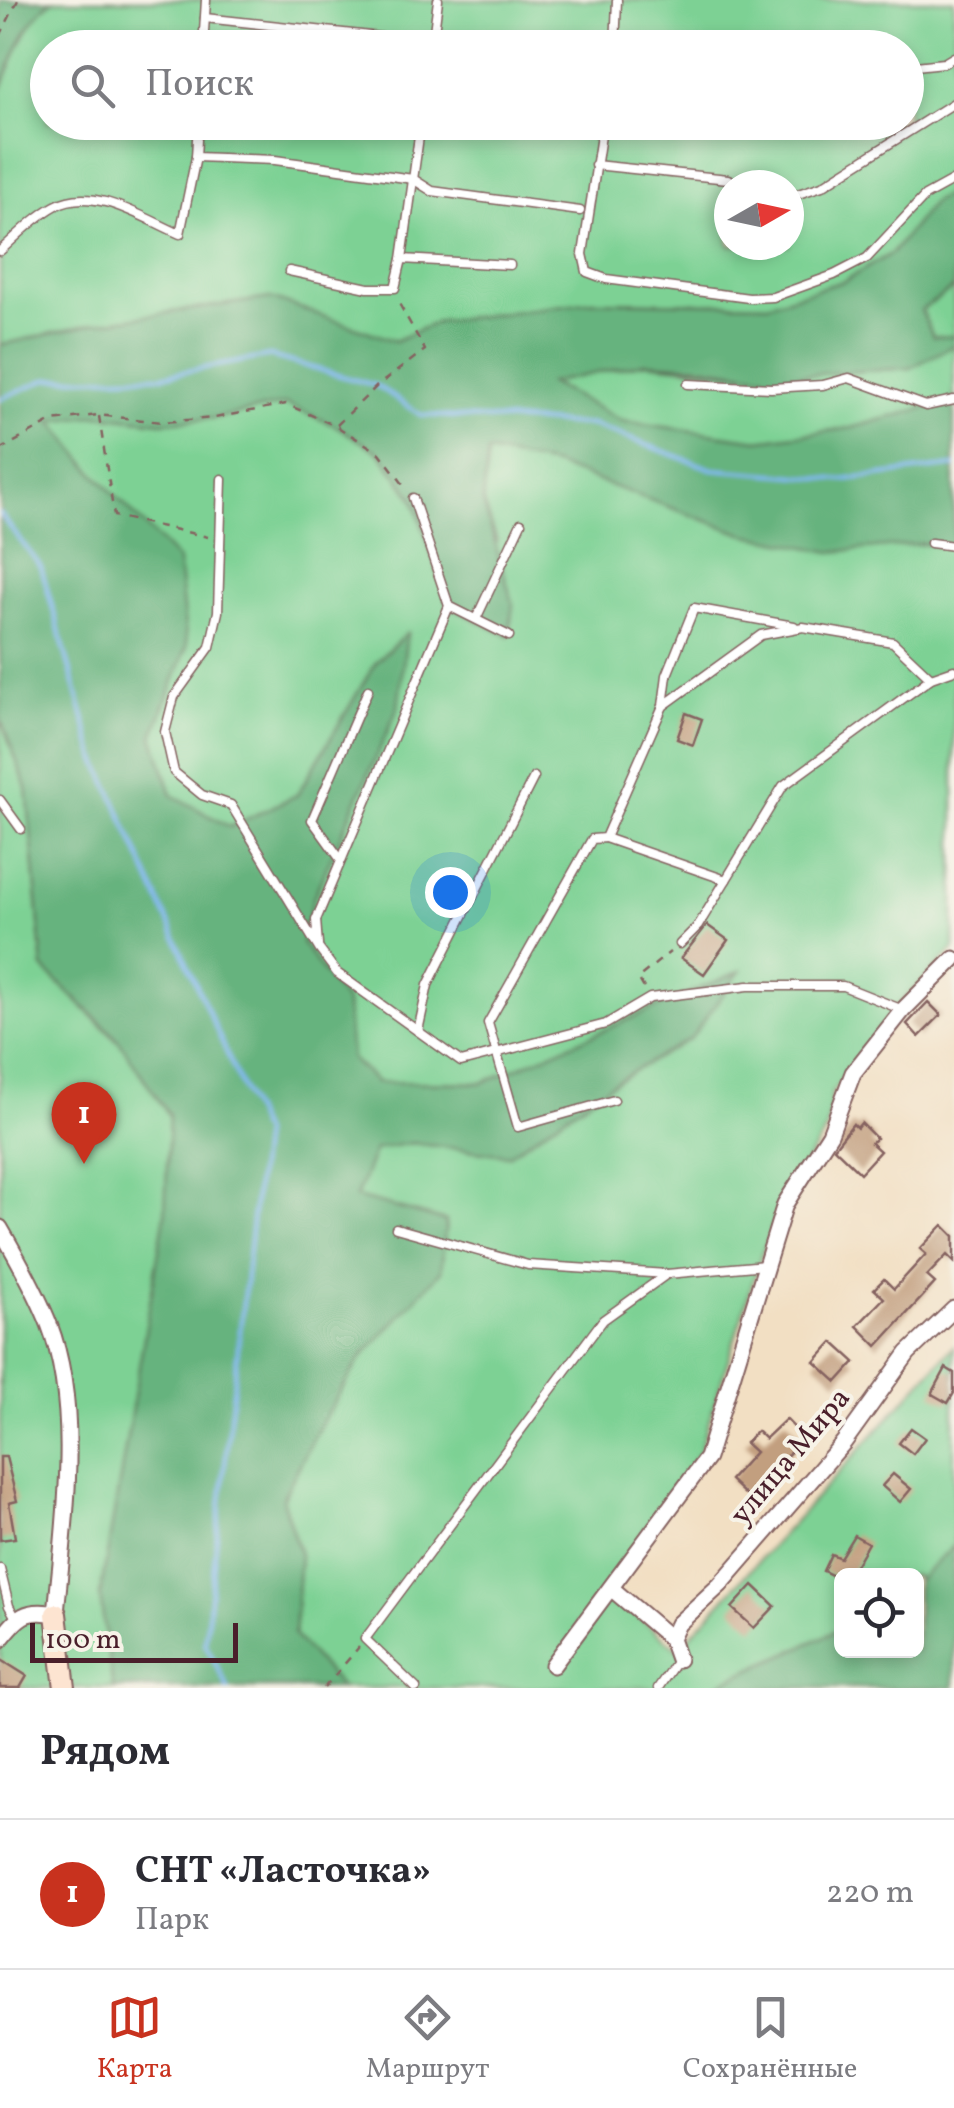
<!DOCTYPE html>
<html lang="ru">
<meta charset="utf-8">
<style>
body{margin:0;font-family:Vollkorn,serif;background:#f2f2f3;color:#2b2b33}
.controls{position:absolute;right:30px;bottom:30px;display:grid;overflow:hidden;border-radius:15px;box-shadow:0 5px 15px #0003}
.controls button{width:90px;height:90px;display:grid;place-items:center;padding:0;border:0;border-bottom:2px solid #e1e1e2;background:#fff;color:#2b2b33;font:50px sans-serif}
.compass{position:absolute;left:714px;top:170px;width:90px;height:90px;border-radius:50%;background:#fff;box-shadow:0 5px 15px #0003;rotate:81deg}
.scale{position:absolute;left:30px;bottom:25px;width:208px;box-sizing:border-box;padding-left:10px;border:5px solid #4a1f2b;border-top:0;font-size:28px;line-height:35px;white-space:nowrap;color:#4a1f2b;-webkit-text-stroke:8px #f7f3e8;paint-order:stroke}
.you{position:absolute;left:450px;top:892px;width:35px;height:35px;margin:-25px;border:8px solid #fff;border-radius:50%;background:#1a73e8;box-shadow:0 0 0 15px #1a73e833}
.badge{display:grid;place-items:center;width:65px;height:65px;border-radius:50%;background:#c8321e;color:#fff;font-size:32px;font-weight:700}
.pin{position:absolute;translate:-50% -82px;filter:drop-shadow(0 2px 5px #0008)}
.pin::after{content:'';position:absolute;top:52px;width:35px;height:30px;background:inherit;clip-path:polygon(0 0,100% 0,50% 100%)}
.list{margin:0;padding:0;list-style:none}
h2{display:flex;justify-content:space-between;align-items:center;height:130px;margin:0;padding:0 40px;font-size:42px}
h2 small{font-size:32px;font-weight:400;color:#7c7c81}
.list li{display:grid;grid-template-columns:65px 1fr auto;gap:30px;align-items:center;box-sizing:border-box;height:150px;padding:0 40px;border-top:2px solid #e1e1e2}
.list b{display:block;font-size:38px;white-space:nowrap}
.list p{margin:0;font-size:32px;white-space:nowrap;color:#7c7c81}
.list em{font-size:32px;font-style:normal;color:#7c7c81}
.icon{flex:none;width:55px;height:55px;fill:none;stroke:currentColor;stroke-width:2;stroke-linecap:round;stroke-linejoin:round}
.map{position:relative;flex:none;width:954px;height:1688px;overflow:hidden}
.search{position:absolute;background:#fff;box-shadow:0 5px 15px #0003;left:30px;right:30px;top:30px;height:110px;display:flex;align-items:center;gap:25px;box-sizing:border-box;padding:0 35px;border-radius:55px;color:#7c7c81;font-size:38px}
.sheet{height:280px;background:#fff}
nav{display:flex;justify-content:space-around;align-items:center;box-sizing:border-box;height:140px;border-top:2px solid #e1e1e2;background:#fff;font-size:28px;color:#7c7c81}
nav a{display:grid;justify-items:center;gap:5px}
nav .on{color:#c8321e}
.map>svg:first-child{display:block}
.green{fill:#7dd194;stroke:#647860;stroke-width:2.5;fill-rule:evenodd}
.forest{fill:#66b37e;stroke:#586954;stroke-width:2.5}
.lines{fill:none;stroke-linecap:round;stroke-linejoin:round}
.stream{stroke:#84b9f3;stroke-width:4}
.building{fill:#c29f7f}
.lane-casing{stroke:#856260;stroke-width:11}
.street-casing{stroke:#856260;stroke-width:19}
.secondary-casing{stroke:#856260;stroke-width:24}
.path{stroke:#856260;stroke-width:2.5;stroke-dasharray:8 8;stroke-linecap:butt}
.lane{stroke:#fff;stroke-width:8}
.street{stroke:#fff;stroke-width:15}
.secondary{stroke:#fde4d1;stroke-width:20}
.labels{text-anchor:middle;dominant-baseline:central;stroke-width:8;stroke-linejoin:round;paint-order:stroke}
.street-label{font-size:30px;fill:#4a1f2b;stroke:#f7f3e8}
</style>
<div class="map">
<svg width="954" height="1688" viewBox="0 0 954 1688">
<rect width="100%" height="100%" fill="#f7f3e8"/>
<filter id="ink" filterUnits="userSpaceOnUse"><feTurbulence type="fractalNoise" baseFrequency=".01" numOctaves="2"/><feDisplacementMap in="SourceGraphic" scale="20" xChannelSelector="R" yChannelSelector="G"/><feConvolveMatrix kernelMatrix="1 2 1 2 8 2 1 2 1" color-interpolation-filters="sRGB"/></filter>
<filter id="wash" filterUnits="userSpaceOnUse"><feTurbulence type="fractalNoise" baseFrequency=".0048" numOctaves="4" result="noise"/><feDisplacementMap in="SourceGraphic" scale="40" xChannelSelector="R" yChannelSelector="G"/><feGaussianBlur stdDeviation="2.25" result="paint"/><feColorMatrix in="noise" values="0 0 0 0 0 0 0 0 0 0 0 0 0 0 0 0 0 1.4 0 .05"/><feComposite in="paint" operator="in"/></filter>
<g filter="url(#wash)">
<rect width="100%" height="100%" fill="#f2dfc3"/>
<g class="green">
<path d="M53 0H954V191L934 201 892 253 844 281 768 304 594 301 437 322 395 341 270 298 103 322 0 345V92L18 47 38 11ZM48 48H906V122H48ZM729 185H789V245H729Z"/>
<polygon points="954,288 954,336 933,337 921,310"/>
<polygon points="954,345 954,400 851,428 758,440 622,421 548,382 645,363 771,377 910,368"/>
<polygon points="286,404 336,426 380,453 413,498 497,541 483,501 487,452 554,464 743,534 954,546 954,950 900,1003 832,1093 827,1129 781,1203 762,1253 699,1453 604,1589 678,1649 954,1346 954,1546 917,1582 916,1576 842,1576 841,1629 709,1688 342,1688 294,1635 300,1555 282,1499 324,1418 361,1358 441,1271 446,1221 356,1197 375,1149 412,1143 508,1155 613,1083 691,1038 535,1062 482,1083 377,1082 351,1059 346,1003 302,943 314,896 347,819 407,635 376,662 297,795 230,827 172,795 153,736 187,646 93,472 52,421 98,415 162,422 215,418"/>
<polygon points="0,718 27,788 43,968 121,1044 169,1115 166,1214 100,1596 113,1688 0,1688"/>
</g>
<g class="forest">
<path d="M0 0H53C24 22 13 59 0 92Z"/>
<polygon points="954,191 954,288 921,310 933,337 954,336 954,345 910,368 771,377 698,366 645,363 549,383 622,421 758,440 851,428 954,400 954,546 931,543 831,552 743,534 554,465 488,452 483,501 513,604 509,636 449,606 413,497 380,453 336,426 286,404 215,418 162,422 98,415 52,421 93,472 178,560 187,646 153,736 172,795 230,827 297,795 376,662 407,633 398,708 314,896 302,943 346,1003 351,1059 376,1082 482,1083 740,971 691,1038 613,1083 508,1155 412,1143 375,1149 356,1197 446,1221 441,1271 361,1358 324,1418 282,1499 300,1555 294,1635 342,1688 113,1688 100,1596 165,1214 169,1115 116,1037 43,968 27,788 0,718 0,345 103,322 271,298 395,341 437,322 594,301 768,304 844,281 892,253 934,201"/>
<polygon points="954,1546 954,1688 709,1688 841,1629 842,1650 916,1650 917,1581"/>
</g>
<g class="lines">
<g class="stream">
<polyline points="0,399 47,379 161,376 270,356 377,386 421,415 592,425 712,469 843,480 954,466"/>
<polyline points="0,514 41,567 94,753 262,1133 205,1643 228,1688"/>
</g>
</g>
<g id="blocks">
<g class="building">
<polygon points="686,713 702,719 693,745 677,739"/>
<polygon points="707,925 728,940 704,974 681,958"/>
<polygon points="928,1002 941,1015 919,1037 907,1024"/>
<polygon points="861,1123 876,1138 871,1143 880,1151 860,1173 834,1148 853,1124 857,1128"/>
<polygon points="943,1225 954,1236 954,1262 947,1255 927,1276 935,1283 877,1346 857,1326 884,1298 874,1289 884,1279 894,1289 926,1254 920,1249"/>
<polygon points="833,1342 855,1362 837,1382 815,1362"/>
<polygon points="946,1368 954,1373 954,1393 948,1403 932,1394"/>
<polygon points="786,1419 804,1438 763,1480 766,1483 751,1500 730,1480 755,1452 745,1443 757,1431 765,1439"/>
<polygon points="911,1428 925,1438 913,1454 899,1443"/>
<polygon points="0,1457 6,1457 17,1501 9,1503 15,1538 0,1540"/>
<polygon points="893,1474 911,1489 900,1502 882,1486"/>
<polygon points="854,1535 868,1543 849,1576 842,1576 842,1580 823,1571 831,1554 840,1558"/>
<polygon points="753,1585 775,1606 754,1628 732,1608"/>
<polygon points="0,1659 27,1676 20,1688 0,1688"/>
</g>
</g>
</g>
<g filter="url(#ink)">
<use href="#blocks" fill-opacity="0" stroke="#856260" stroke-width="2.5"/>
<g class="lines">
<defs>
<g id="lane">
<polyline points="205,18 481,48"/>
<polyline points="203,48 206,0"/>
<polyline points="432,48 438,0"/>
<polyline points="615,48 617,0"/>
<polyline points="906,67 944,63 954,57"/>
<polyline points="603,122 583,254 587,272 606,279 749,298 773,297 834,275 867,258 925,196 954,180"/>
<polyline points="196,157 275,160 413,179 432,191 580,211"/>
<polyline points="595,165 728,179 740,185"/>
<polyline points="789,197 822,186 954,103"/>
<path d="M0 251C17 236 35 217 55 206 93 184 145 219 180 234L196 157 198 122"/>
<polyline points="402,259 510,265"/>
<polyline points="289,271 368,288 395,288 402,259 421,122"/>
<polyline points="688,384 771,388 823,385 849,378 926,406 954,400"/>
<polyline points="222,479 218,612 210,647 174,697 165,732 174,772 202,795 231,805 319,949 337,973 461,1062 606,1024 650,998 748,986 843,986 903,1010"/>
<polyline points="931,543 954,546"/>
<polyline points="449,606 509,636"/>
<polyline points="476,619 521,523"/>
<polyline points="663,706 667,675 694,608 794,626"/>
<polyline points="0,800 21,829"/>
<polyline points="605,838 726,880"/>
<polyline points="341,860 312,820 368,690"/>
<polyline points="680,944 698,926 783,786 931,678 954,670"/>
<polyline points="318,945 316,920 449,606 413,498"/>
<polyline points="418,1031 428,985 534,777"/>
<polyline points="614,1100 518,1127 488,1023 592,839 605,838 663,706 761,635 803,627 893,642 931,678"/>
<polyline points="396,1228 528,1265 667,1274"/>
<polyline points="0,1569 9,1606 16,1618"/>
<polyline points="416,1688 365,1639 603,1320 667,1274 765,1265"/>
<polyline points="658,1688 678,1659"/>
</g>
<g id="street">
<path d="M0 1228C18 1259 36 1291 49 1324 82 1409 64 1525 56 1614 25 1608 18 1617 0 1640"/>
<polyline points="611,1588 671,1639 678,1659"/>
<polyline points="671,1639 678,1624 720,1585 844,1442 908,1353 954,1309"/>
<polyline points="553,1665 707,1458 785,1204 830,1134 853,1073 903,1010 954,959"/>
</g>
<polyline id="secondary" points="56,1614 65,1688"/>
</defs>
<use href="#lane" class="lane-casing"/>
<use href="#street" class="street-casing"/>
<use href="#secondary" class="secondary-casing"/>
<g class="path">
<polyline points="0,36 18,0"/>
<polyline points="99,416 114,516 208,537"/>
<polyline points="337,425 377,386 425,350 397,300"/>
<polyline points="0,450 52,421 98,415 162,422 215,418 286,404 336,426 380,453 406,488"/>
<polyline points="644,988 638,978 670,952"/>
<polyline points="324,1688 359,1647"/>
</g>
<use href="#lane" class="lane"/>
<use href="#street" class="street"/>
<use href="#secondary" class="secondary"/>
</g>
</g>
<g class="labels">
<g class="street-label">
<text transform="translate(791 1457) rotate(-50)">улица Мира</text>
</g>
</g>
</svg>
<div class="controls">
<button><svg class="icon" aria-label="locate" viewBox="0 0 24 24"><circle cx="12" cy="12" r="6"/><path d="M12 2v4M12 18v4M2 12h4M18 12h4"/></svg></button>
</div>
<svg class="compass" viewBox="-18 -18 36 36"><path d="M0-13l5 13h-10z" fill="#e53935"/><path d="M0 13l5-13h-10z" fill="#7c7c81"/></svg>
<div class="scale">100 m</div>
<div class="you"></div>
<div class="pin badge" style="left:84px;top:1164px">1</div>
<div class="search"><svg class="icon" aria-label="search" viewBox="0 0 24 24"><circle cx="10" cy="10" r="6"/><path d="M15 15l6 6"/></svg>Поиск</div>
</div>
<section class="sheet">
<h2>Рядом<small></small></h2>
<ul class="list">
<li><span class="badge">1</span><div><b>СНТ «Ласточка»</b><p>Парк</p></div><em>220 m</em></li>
</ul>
</section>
<nav>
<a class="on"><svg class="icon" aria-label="map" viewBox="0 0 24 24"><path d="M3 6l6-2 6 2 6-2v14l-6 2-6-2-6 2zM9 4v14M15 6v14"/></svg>Карта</a>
<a><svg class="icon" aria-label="directions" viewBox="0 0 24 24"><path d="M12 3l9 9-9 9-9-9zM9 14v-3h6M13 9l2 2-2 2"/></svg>Маршрут</a>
<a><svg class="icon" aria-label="saved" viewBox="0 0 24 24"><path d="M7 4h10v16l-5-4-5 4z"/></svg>Сохранённые</a>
</nav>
